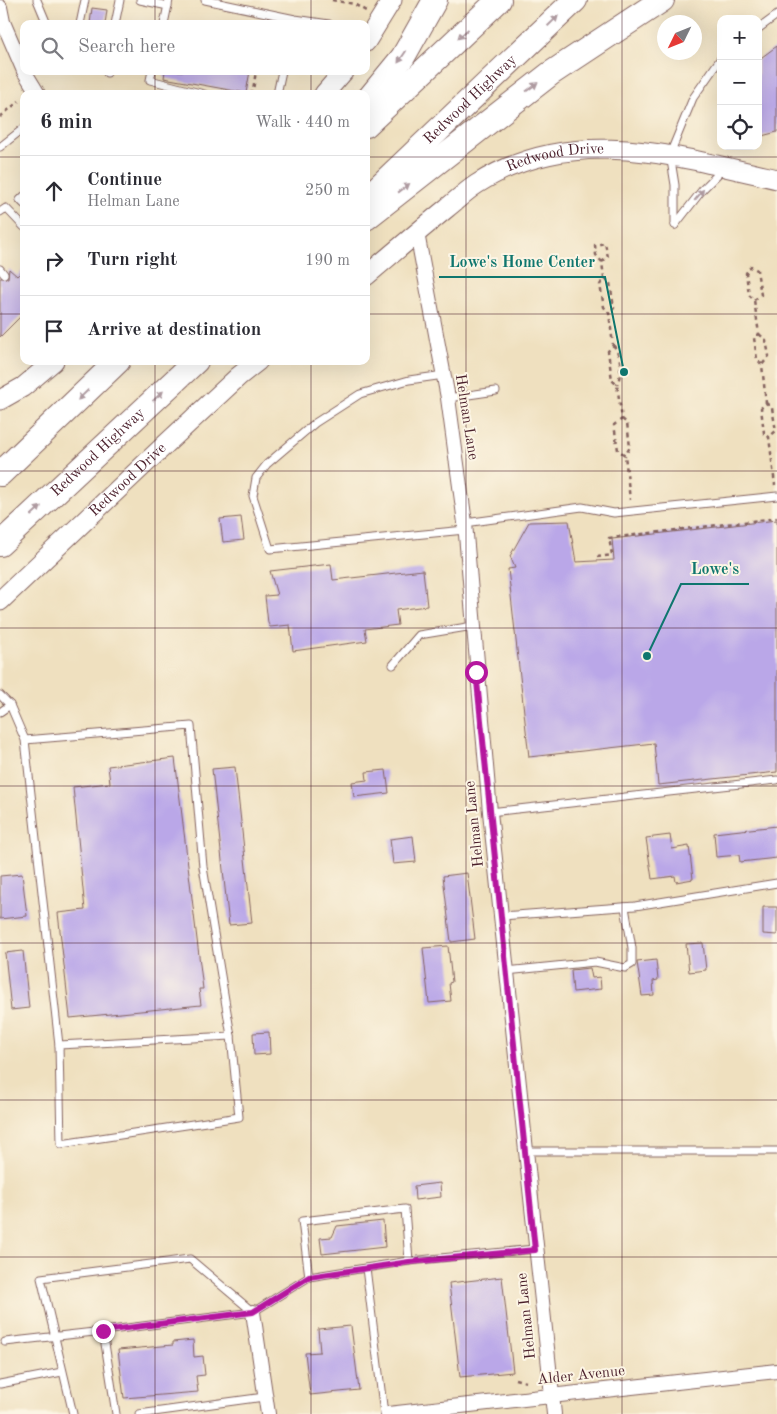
<!DOCTYPE html>
<meta charset="utf-8">
<style>
body{margin:0;font-family:"Old Standard TT",serif;background:#f2f2f3;color:#2b2b33}
.controls{position:absolute;right:15px;top:15px;display:grid;overflow:hidden;border-radius:10px;box-shadow:0 5px 20px #0002}
.controls button{width:45px;height:45px;display:grid;place-items:center;padding:0;border:0;border-bottom:1px solid #e1e1e2;background:#fff;color:#2b2b33;font:25px sans-serif}
.compass{position:absolute;left:657px;top:15px;width:45px;height:45px;border-radius:50%;background:#fff;box-shadow:0 5px 20px #0002;rotate:227deg}
.stop{position:absolute;width:15px;height:15px;margin:-11px;border:4px solid #b5179e;border-radius:50%;background:#fff}
.stop.end{background:#b5179e;border-color:#fff;box-shadow:0 1px 5px #0008}
.list{margin:0;padding:0;list-style:none}
h2{display:flex;justify-content:space-between;align-items:center;height:65px;margin:0;padding:0 20px;font-size:21px}
h2 small{font-size:16px;font-weight:400;color:#7c7c81}
.list li{display:grid;grid-template-columns:32px 1fr auto;gap:15px;align-items:center;box-sizing:border-box;height:70px;padding:0 20px;border-top:1px solid #e1e1e2}
.list b{display:block;font-size:19px;white-space:nowrap}
.list p{margin:0;font-size:16px;white-space:nowrap;color:#7c7c81}
.list em{font-size:16px;font-style:normal;color:#7c7c81}
.icon{flex:none;width:28px;height:28px;fill:none;stroke:currentColor;stroke-width:2;stroke-linecap:round;stroke-linejoin:round}
.map{position:relative;flex:none;width:777px;height:1414px;overflow:hidden}
.search{position:absolute;background:#fff;box-shadow:0 5px 20px #0002;left:20px;top:20px;width:350px;height:55px;display:flex;align-items:center;gap:12px;box-sizing:border-box;padding:0 18px;border-radius:10px;color:#7c7c81;font-size:19px}
.panel{position:absolute;background:#fff;box-shadow:0 5px 20px #0002;left:20px;top:90px;width:350px;height:275px;border-radius:10px}
.map>svg:first-child{display:block}
.building{fill:#baa7e8}
.lines{fill:none;stroke-linecap:round;stroke-linejoin:round}
.lane-casing{stroke:#84635f;stroke-width:9}
.street-casing{stroke:#84635f;stroke-width:16}
.secondary-casing{stroke:#84635f;stroke-width:21}
.highway-casing{stroke:#84635f;stroke-width:26}
.path{stroke:#84635f;stroke-width:2.5;stroke-dasharray:4 4;stroke-linecap:butt}
.lane{stroke:#fff;stroke-width:7}
.street{stroke:#fff;stroke-width:14}
.secondary{stroke:#fff;stroke-width:19}
.highway{stroke:#fff;stroke-width:24}
.oneway{fill:#ae9aa0}
.route{stroke:#b5179e;stroke-width:6}
.grid{fill:none;stroke:#4a1f2b;stroke-width:1;stroke-opacity:0.55}
.labels{text-anchor:middle;dominant-baseline:central;stroke-width:4;stroke-linejoin:round;paint-order:stroke}
.street-label{font-size:15px;fill:#4a1f2b;stroke:#fcf5e5}
.leader{fill:none;stroke:#0f766e;stroke-width:2}
.callout-dot{fill:#0f766e;stroke:#fcf5e5;stroke-width:2}
.callout-label{font-size:16px;text-anchor:middle;font-weight:bold;fill:#0f766e;stroke:#fcf5e5;stroke-width:4;stroke-linejoin:round;paint-order:stroke}
</style>
<div class="map">
<svg width="777" height="1414" viewBox="0 0 777 1414">
<rect width="100%" height="100%" fill="#fcf5e5"/>
<filter id="ink" filterUnits="userSpaceOnUse"><feTurbulence type="fractalNoise" baseFrequency=".02" numOctaves="2"/><feDisplacementMap in="SourceGraphic" scale="10" xChannelSelector="R" yChannelSelector="G"/><feConvolveMatrix kernelMatrix="1 2 1 2 8 2 1 2 1" color-interpolation-filters="sRGB"/></filter>
<filter id="wash" filterUnits="userSpaceOnUse"><feTurbulence type="fractalNoise" baseFrequency=".0096" numOctaves="4" result="noise"/><feDisplacementMap in="SourceGraphic" scale="20" xChannelSelector="R" yChannelSelector="G"/><feGaussianBlur stdDeviation="1.12" result="paint"/><feColorMatrix in="noise" values="0 0 0 0 0 0 0 0 0 0 0 0 0 0 0 0 0 1.4 0 .05"/><feComposite in="paint" operator="in"/></filter>
<g filter="url(#wash)">
<rect width="100%" height="100%" fill="#efe0bf"/>
<g id="blocks">
<g class="building">
<polygon points="92,8 107,10 105,24 90,24"/>
<polygon points="777,46 777,132 758,137 758,60"/>
<polygon points="165,71 250,71 246,93 164,78"/>
<polygon points="9,269 17,276 24,269 24,313 0,337 0,278 8,278"/>
<polygon points="241,517 244,540 223,542 220,519"/>
<polygon points="777,520 777,772 658,785 654,743 529,757 508,569 515,568 510,556 529,522 569,521 576,562 614,560 612,539"/>
<polygon points="331,564 333,580 423,570 427,606 396,610 398,625 365,629 367,641 293,651 290,625 270,627 268,623 265,596 277,595 270,571"/>
<polygon points="175,758 203,989 199,989 201,1005 70,1018 58,913 85,910 73,787 110,783 108,766"/>
<polygon points="235,767 252,923 229,925 212,769"/>
<polygon points="386,770 389,793 354,797 352,782 367,780 366,772"/>
<polygon points="777,826 777,858 740,862 739,855 716,857 714,833"/>
<polygon points="670,835 672,849 689,846 693,879 676,882 675,876 652,879 646,838"/>
<polygon points="413,836 416,862 393,864 390,839"/>
<polygon points="467,873 475,939 451,942 443,876"/>
<polygon points="22,874 27,916 0,919 0,876"/>
<polygon points="763,907 777,907 777,935 763,934"/>
<polygon points="703,943 706,970 689,972 686,944"/>
<polygon points="448,946 452,982 449,983 451,1001 429,1003 423,948"/>
<polygon points="23,951 29,1008 11,1010 5,953"/>
<polygon points="656,960 658,980 653,981 654,995 642,996 637,962"/>
<polygon points="590,968 592,978 600,977 601,989 573,992 571,970"/>
<polygon points="269,1032 270,1054 254,1055 253,1033"/>
<polygon points="440,1183 441,1197 415,1200 414,1186"/>
<polygon points="383,1221 385,1247 322,1254 320,1238 332,1237 337,1226"/>
<polygon points="502,1277 513,1372 460,1377 449,1283"/>
<polygon points="351,1326 359,1390 310,1395 305,1353 320,1352 318,1329"/>
<polygon points="193,1340 194,1357 203,1356 205,1375 196,1376 198,1392 124,1398 118,1350 173,1345 173,1342"/>
</g>
</g>
</g>
<g filter="url(#ink)">
<use href="#blocks" fill-opacity="0" stroke="#84635f" stroke-width="1"/>
<g class="lines">
<defs>
<g id="lane">
<polyline points="37,0 47,24"/>
<polyline points="140,0 168,6"/>
<polyline points="205,0 295,19 329,24"/>
<polyline points="80,24 85,0"/>
<polyline points="115,24 120,0"/>
<polyline points="164,24 169,0"/>
<polyline points="758,29 777,15"/>
<polyline points="152,71 150,80 204,94"/>
<polyline points="107,73 107,71"/>
<polyline points="277,94 282,71"/>
<polyline points="0,147 24,128"/>
<polyline points="24,196 20,200 24,204"/>
<polyline points="0,212 6,208 24,227"/>
<polyline points="675,225 675,185 670,154 693,98 721,58"/>
<polyline points="675,225 703,189 723,169"/>
<polyline points="0,269 4,274"/>
<polyline points="444,375 409,380 360,394 315,423 267,464 256,478 253,496 270,549 465,530"/>
<polyline points="448,398 496,391"/>
<polyline points="465,523 582,507 614,513 777,496"/>
<polyline points="393,665 419,635 473,626"/>
<polyline points="0,695 10,705 0,712"/>
<polyline points="10,705 25,740 191,726 203,867 231,1036 59,1045 25,740"/>
<polyline points="490,812 777,780"/>
<polyline points="501,916 635,906 777,883"/>
<polyline points="506,971 595,962 625,968 632,964 632,948 625,907"/>
<polyline points="59,1045 61,1144 239,1117 231,1036"/>
<polyline points="526,1151 777,1151"/>
<polyline points="366,1268 384,1414"/>
<polyline points="309,1277 409,1261"/>
<polyline points="5,1342 103,1331"/>
<polyline points="0,1384 62,1372"/>
<polyline points="73,1414 41,1278 190,1259 253,1312"/>
<polyline points="116,1414 103,1331 253,1312 309,1277 302,1221 405,1209 409,1261 535,1249"/>
<polyline points="139,1414 264,1397"/>
</g>
<g id="street">
<polyline points="0,7 3,22 24,71"/>
<polyline points="24,71 38,94"/>
<polyline points="417,233 448,398 465,523 490,812 554,1414"/>
<polyline points="253,1312 268,1414"/>
<polyline points="388,1414 777,1371"/>
</g>
<g id="secondary">
<polyline points="366,42 392,0"/>
<polyline points="324,94 344,71"/>
<path id="s1" d="M366 276C393 253 420 230 447 208 457 200 466 191 477 184 572 123 676 156 777 179"/>
<polyline points="0,400 23,387 54,361"/>
<path id="s2" d="M0 601 167 443 239 376 258 361"/>
</g>
<g id="highway">
<polyline points="366,102 403,57 435,0"/>
<polyline points="366,125 499,0"/>
<path id="s3" d="M366 199 575 0"/>
<polyline points="366,218 550,74 662,0"/>
<polyline points="0,474 118,361"/>
<path id="s4" d="M0 544 196 361"/>
</g>
</defs>
<use href="#lane" class="lane-casing"/>
<use href="#street" class="street-casing"/>
<use href="#secondary" class="secondary-casing"/>
<use href="#highway" class="highway-casing"/>
<g class="path">
<polyline points="332,0 354,4 366,11"/>
<polyline points="250,94 253,90 256,71"/>
<polyline points="0,117 19,101"/>
<polyline points="602,262 608,257 605,243 595,245 596,255 602,262 604,278 600,285 604,307 609,313 613,345 608,351 612,380 617,385 622,419 614,425 618,450 625,455 630,500"/>
<polyline points="604,278 610,283 614,308 609,313"/>
<polyline points="754,300 761,295 757,270 751,266 746,273 749,295 754,300 759,334 754,338 757,359 762,365 766,403 761,408 764,433 769,437 775,485"/>
<polyline points="759,334 766,340 769,356 762,365"/>
<path d="M613 345C622 355 622 373 617 385"/>
<polyline points="766,403 772,408 776,431 769,437"/>
<polyline points="622,419 627,423 630,447 625,456"/>
<polyline points="597,557 612,555 609,538 777,518"/>
<polyline points="515,1379 526,1382"/>
</g>
<use href="#lane" class="lane"/>
<use href="#street" class="street"/>
<use href="#secondary" class="secondary"/>
<use href="#highway" class="highway"/>
</g>
<defs><path id="oneway-solid" d="M-6-.8H1V-3.2L6.5 0L1 3.2V.8H-6Z" transform="scale(1.25)"/></defs>
<g class="oneway">
<use href="#oneway-solid" transform="translate(553 21) rotate(-44)"/>
<use href="#oneway-solid" transform="translate(463 34) rotate(137)"/>
<use href="#oneway-solid" transform="translate(402 57) rotate(124)"/>
<use href="#oneway-solid" transform="translate(532 87) rotate(-37)"/>
<use href="#oneway-solid" transform="translate(404 188) rotate(-38)"/>
<use href="#oneway-solid" transform="translate(699 195) rotate(-51)"/>
<use href="#oneway-solid" transform="translate(83 395) rotate(136)"/>
<use href="#oneway-solid" transform="translate(158 396) rotate(-43)"/>
<use href="#oneway-solid" transform="translate(36 511) rotate(-43)"/>
</g>
</g>
<g class="lines" filter="url(#ink)">
<polyline class="route" points="103,1331 253,1312 309,1277 409,1262 535,1250 476,672"/>
</g>
<path class="grid" d="M155 0V24M311 0V24M466 0V1414M622 0V1414M155 71V94M311 71V94M0 157H24M366 157H777M0 314H24M366 314H777M155 361V1414M311 361V1414M0 471H777M0 628H777M0 786H777M0 943H777M0 1100H777M0 1257H777"/>
<g class="labels">
<g class="street-label">
<text stroke="none"><textPath href="#s3" startOffset="144">Redwood Highway</textPath></text>
<text stroke="none"><textPath href="#s1" startOffset="228">Redwood Drive</textPath></text>
<text transform="translate(466 417) rotate(81)">Helman Lane</text>
<text stroke="none"><textPath href="#s4" startOffset="134">Redwood Highway</textPath></text>
<text stroke="none"><textPath href="#s2" startOffset="176">Redwood Drive</textPath></text>
<text transform="translate(475 824) rotate(-96)">Helman Lane</text>
<text transform="translate(527 1316) rotate(-96)">Helman Lane</text>
<text transform="translate(581 1376) rotate(-6)">Alder Avenue</text>
</g>
</g>
<path class="leader" d="M624 372L605 277H439M647 656L681 584H749"/>
<g class="callout-dot">
<circle cx="624" cy="372" r="5"/>
<circle cx="647" cy="656" r="5"/>
</g>
<g class="callout-label">
<text x="522" y="267">Lowe's Home Center</text>
<text x="715" y="574">Lowe's</text>
</g>
</svg>
<div class="controls">
<button>+</button>
<button>−</button>
<button><svg class="icon" aria-label="locate" viewBox="0 0 24 24"><circle cx="12" cy="12" r="6"/><path d="M12 2v4M12 18v4M2 12h4M18 12h4"/></svg></button>
</div>
<svg class="compass" viewBox="-18 -18 36 36"><path d="M0-13l5 13h-10z" fill="#e53935"/><path d="M0 13l5-13h-10z" fill="#7c7c81"/></svg>
<div class="stop" style="left:476px;top:672px"></div>
<div class="stop end" style="left:103px;top:1331px"></div>
<div class="search"><svg class="icon" aria-label="search" viewBox="0 0 24 24"><circle cx="10" cy="10" r="6"/><path d="M15 15l6 6"/></svg>Search here</div>
<section class="panel">
<h2>6 min<small>Walk · 440 m</small></h2>
<ul class="list">
<li><svg class="icon" aria-label="ahead" viewBox="0 0 24 24"><path d="M12 20V5M6 11l6-6 6 6"/></svg><div><b>Continue</b><p>Helman Lane</p></div><em>250 m</em></li>
<li><svg class="icon" aria-label="right" viewBox="0 0 24 24"><path d="M7 20v-9h11M14 6l5 5-5 5"/></svg><div><b>Turn right</b></div><em>190 m</em></li>
<li><svg class="icon" aria-label="arrive" viewBox="0 0 24 24"><path d="M6 21V4h12l-3 4 3 4H6"/></svg><div><b>Arrive at destination</b></div></li>
</ul>
</section>
</div>
